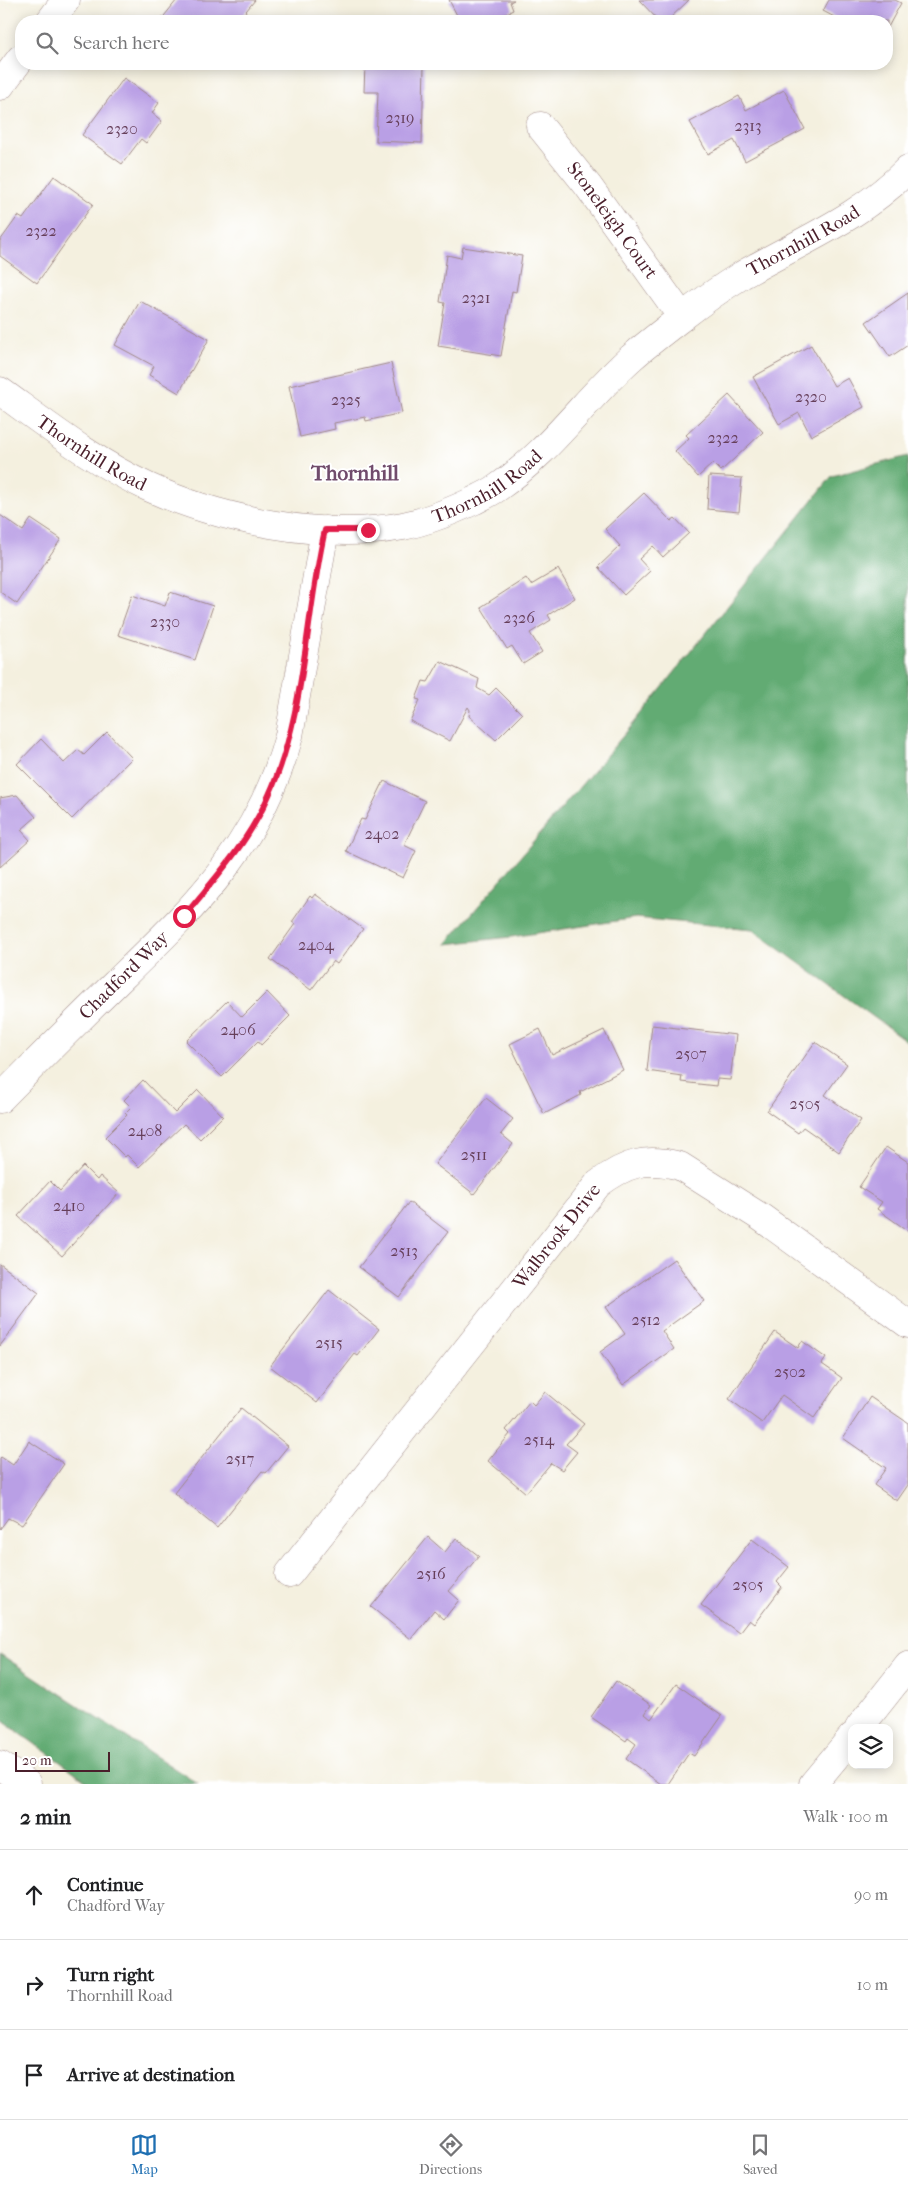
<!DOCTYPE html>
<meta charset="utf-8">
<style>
body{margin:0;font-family:"IM FELL French Canon",serif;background:#f6f6f6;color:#202124}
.controls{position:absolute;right:15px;bottom:15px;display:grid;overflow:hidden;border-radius:10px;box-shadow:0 2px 12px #0003}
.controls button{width:45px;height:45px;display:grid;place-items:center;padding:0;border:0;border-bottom:1px solid #e0e0e0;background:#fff;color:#202124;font:25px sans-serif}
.scale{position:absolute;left:15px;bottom:12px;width:95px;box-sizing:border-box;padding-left:5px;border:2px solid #4a1f2b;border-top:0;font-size:14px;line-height:18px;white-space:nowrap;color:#4a1f2b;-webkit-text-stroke:4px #fff;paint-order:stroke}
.stop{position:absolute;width:15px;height:15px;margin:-11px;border:4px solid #e11d48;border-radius:50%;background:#fff}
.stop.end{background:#e11d48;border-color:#fff;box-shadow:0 1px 5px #0008}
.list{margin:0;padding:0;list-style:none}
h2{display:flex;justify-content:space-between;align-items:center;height:65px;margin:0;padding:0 20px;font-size:21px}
h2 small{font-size:16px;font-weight:400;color:#757577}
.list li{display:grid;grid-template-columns:32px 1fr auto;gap:15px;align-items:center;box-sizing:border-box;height:90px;padding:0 20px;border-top:1px solid #e0e0e0}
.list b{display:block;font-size:19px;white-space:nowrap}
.list p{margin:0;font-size:16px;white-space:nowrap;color:#757577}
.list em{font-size:16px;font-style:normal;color:#757577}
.icon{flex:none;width:28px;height:28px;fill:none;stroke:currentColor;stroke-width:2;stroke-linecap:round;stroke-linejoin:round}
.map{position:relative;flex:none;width:908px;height:1784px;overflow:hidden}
.search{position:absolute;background:#fff;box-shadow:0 2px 12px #0003;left:15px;right:15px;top:15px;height:55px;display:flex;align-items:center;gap:12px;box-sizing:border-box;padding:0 18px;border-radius:20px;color:#757577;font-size:19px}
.sheet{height:335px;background:#fff}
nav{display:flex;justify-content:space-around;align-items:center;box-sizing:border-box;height:70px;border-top:1px solid #e0e0e0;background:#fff;font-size:14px;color:#757577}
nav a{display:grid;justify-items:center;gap:2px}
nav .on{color:#1f6fb2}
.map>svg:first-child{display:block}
.forest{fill:#62ab73;stroke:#56654f}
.building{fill:#b99fe5}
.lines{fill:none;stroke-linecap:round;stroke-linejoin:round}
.minor-casing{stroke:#9f8885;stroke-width:29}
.major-casing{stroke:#9f8885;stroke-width:29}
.minor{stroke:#fff;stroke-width:28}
.major{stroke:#fff;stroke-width:28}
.route{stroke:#e11d48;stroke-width:6}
.labels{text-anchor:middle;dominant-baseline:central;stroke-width:4;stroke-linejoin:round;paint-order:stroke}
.number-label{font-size:16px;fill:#663f5a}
.street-label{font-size:19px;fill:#4a1f2b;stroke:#fff}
.quarter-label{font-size:21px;font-weight:bold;fill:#714c6c;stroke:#fff}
</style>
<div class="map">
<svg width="908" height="1784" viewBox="0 0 908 1784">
<rect width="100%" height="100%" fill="#fff"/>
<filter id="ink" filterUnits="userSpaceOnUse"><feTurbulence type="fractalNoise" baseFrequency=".02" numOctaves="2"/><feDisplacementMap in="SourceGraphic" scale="10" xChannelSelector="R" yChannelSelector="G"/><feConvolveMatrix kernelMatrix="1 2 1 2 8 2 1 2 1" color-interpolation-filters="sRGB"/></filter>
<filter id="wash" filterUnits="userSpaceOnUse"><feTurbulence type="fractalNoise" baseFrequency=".0096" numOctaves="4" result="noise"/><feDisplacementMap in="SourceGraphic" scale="20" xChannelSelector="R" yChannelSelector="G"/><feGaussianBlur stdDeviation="1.12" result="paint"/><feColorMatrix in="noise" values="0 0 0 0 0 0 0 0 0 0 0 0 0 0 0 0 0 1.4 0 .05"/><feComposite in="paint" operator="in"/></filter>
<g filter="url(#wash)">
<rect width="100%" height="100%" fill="#f4f0df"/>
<g class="forest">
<polygon points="908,456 908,1042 752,929 636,918 511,937 446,944 634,723 832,476"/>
<polygon points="0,1654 198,1784 91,1784 0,1719"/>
</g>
<g id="blocks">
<g class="building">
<polygon points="177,0 255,0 238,21 160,21"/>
<polygon points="449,0 514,0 510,2 513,10 491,21 460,21"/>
<polygon points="639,0 689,0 667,21 659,21"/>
<polygon points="829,0 895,0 901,3 887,29 887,21 842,21 823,11"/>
<polygon points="365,64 410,64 410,66 424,66 422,143 376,141 378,92 364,92"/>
<polygon points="124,78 159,103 152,113 162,121 146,143 141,139 122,164 82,135"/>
<polygon points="784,90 805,129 745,161 734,140 708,154 690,122 739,96 746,110"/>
<polygon points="54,176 93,204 37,283 0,256 0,241 18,216 23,219"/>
<polygon points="463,247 522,256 516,292 512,291 501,356 438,346 445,303 440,302 447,255 461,258"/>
<polygon points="908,293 908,345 890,357 866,322"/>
<polygon points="140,301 209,339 179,393 149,375 154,366 115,345"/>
<polygon points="811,345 834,386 848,378 864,407 811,436 799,413 779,424 753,377"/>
<polygon points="391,363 402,413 366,421 365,417 334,423 335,429 300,437 289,386"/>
<polygon points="729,395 763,432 721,471 713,463 698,477 675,451 689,438 686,435"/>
<polygon points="709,476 742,478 739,512 707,509"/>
<polygon points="644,493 671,521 675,518 689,533 663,557 653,546 639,559 650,571 624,595 598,567 620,546 605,529"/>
<polygon points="0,515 23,531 31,519 61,539 17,604 0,592"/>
<polygon points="558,569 575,598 548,615 551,620 530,633 542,652 523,664 512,646 507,649 481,607 526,578 531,585"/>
<polygon points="170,592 213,606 195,660 118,635 132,595 165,606"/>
<polygon points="440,661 479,679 477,688 489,695 496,688 522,714 496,740 469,716 470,710 468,707 450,741 410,721 420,700 416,699 423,681 428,682"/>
<polygon points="107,732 132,758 72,819 17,764 41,739 64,763 78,750 84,755"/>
<polygon points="384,781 425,801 404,845 416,851 403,878 346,851 361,819 365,820"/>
<polygon points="17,795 36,817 21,830 30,840 0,867 0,798"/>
<polygon points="315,894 363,929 337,964 333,961 311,990 270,959 295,924 292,922 310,896 312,898"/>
<polygon points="267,992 290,1016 261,1045 258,1041 222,1077 186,1041 227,1001 242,1017"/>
<polygon points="652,1025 736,1035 730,1080 717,1079 716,1086 681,1082 682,1076 647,1071"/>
<polygon points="540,1029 552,1055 604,1030 623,1070 580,1092 581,1095 544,1114 510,1044"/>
<polygon points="815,1042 847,1064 825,1095 861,1120 839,1152 803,1127 798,1133 767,1111"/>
<polygon points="143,1080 175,1113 198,1090 223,1116 200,1139 184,1124 139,1167 127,1155 125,1157 105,1137 127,1115 125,1113 131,1107 124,1100"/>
<polygon points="486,1098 513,1119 501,1134 513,1144 474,1194 435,1164"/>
<polygon points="886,1147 908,1162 908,1231 877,1209 882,1202 859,1187"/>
<polygon points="83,1166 97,1180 100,1176 119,1193 62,1256 18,1216 50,1181 60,1191"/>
<polygon points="409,1202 448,1232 399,1297 359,1267"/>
<polygon points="674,1259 704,1301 662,1331 674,1349 623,1385 600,1352 625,1334 606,1307"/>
<polygon points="0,1264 39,1293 0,1346"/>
<polygon points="329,1290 379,1329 358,1356 355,1354 317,1403 270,1366"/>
<polygon points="775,1332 798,1348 802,1341 826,1358 822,1364 842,1378 814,1418 782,1395 762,1423 729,1399"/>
<polygon points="545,1392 584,1424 566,1444 577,1452 562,1470 551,1463 526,1493 488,1461 510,1434 506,1430 530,1401 534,1405"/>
<polygon points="870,1397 908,1423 908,1485 897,1501 874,1485 886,1468 843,1438"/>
<polygon points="241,1408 288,1446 266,1473 262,1471 217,1528 174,1493"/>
<polygon points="29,1441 64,1464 22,1525 8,1518 0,1529 0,1458 1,1457 13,1465"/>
<polygon points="428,1537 445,1552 456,1538 479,1556 449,1591 459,1600 444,1619 434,1610 411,1639 371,1607"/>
<polygon points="752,1539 789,1567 777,1582 782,1587 754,1624 749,1620 739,1633 701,1605"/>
<polygon points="616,1681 651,1705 645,1714 651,1719 676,1684 722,1716 694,1756 689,1753 668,1784 661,1784 626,1759 636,1744 628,1738 626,1741 591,1717"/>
</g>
</g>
</g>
<g filter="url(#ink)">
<use href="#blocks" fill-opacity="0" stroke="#9f8885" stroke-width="1"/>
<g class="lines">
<defs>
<g id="minor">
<polyline points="50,21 66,0"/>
<polyline points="0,86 21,58"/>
<path id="s1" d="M540 126 588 186 682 317"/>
<path id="s2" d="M0 391C47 425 94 462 148 487 220 520 324 541 403 526 427 521 452 511 473 501 481 497 490 493 497 488 551 451 584 400 631 358 647 344 664 331 681 318 700 303 721 288 742 275 799 242 862 217 908 169"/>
<path id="s3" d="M0 1099C38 1060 76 1022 115 984 195 906 259 847 289 736L325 530"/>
<path id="s4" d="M289 1574 598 1184C626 1163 646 1157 680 1166L762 1218 908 1324"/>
<polyline points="0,1765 27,1784"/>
</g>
<g id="major">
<polyline points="859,1728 908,1666"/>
<polyline points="813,1784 852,1737"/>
</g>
</defs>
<use href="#minor" class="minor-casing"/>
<use href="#major" class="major-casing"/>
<use href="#minor" class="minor"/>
<use href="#major" class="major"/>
</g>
</g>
<g class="lines" filter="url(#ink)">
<path class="route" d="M184 916C216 878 249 841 269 795 306 714 305 616 325 530H368"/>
</g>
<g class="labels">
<g class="number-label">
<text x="400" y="117">2319</text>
<text x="748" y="125">2313</text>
<text x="122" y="128">2320</text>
<text x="41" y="230">2322</text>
<text x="476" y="297">2321</text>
<text x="811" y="396">2320</text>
<text x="346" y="399">2325</text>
<text x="723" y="437">2322</text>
<text x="519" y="617">2326</text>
<text x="165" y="621">2330</text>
<text x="382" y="833">2402</text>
<text x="316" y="944">2404</text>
<text x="238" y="1029">2406</text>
<text x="691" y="1053">2507</text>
<text x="805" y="1103">2505</text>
<text x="145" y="1130">2408</text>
<text x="474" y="1154">2511</text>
<text x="69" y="1205">2410</text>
<text x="404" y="1250">2513</text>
<text x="646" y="1319">2512</text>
<text x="329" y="1342">2515</text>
<text x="790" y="1371">2502</text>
<text x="539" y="1439">2514</text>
<text x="240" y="1458">2517</text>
<text x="431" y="1573">2516</text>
<text x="748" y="1584">2505</text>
</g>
<g class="street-label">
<text stroke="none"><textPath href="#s1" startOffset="119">Stoneleigh Court</textPath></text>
<text stroke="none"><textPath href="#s2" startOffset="936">Thornhill Road</textPath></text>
<text stroke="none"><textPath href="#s2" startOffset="111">Thornhill Road</textPath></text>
<text stroke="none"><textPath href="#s2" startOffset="532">Thornhill Road</textPath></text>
<text stroke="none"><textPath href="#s3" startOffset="175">Chadford Way</textPath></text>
<text stroke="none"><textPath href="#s4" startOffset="431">Walbrook Drive</textPath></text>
</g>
<g class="quarter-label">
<text x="355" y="473">Thornhill</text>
</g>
</g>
</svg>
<div class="controls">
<button><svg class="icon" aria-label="layers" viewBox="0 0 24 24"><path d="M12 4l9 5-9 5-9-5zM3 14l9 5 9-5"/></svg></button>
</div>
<div class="scale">20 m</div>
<div class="stop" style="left:184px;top:916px"></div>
<div class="stop end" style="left:368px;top:530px"></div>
<div class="search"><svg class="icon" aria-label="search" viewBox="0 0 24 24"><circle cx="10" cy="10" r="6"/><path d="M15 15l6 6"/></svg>Search here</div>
</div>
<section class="sheet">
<h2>2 min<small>Walk · 100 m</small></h2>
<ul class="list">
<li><svg class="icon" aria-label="ahead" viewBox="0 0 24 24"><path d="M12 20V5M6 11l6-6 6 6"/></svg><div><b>Continue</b><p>Chadford Way</p></div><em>90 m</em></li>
<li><svg class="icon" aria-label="right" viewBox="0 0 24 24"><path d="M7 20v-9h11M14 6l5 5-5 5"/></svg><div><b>Turn right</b><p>Thornhill Road</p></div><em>10 m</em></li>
<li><svg class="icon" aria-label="arrive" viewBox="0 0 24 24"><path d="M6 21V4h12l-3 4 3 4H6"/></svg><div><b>Arrive at destination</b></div></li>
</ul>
</section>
<nav>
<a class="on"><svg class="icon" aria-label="map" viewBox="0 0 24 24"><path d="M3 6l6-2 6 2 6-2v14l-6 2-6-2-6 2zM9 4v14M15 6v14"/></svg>Map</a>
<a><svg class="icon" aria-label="directions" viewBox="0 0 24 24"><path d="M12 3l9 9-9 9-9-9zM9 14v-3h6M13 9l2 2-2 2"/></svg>Directions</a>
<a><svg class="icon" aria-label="saved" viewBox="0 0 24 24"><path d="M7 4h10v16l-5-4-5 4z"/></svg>Saved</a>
</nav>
